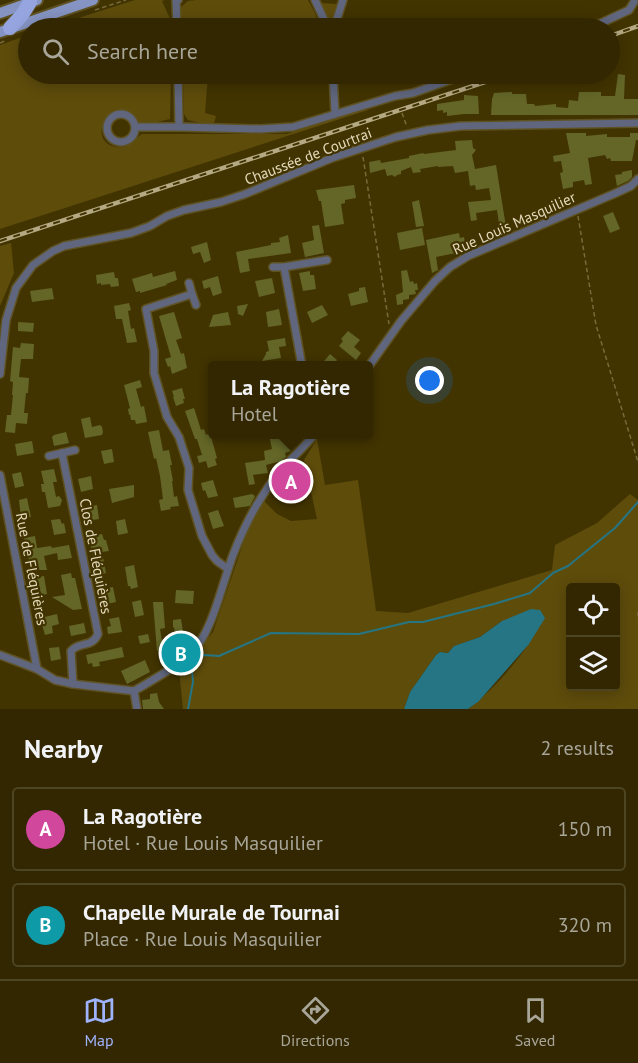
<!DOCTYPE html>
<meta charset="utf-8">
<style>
body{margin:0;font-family:"PT Sans",sans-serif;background:#3d330f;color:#f1f3f6}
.controls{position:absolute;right:18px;bottom:18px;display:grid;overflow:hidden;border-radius:6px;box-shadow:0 3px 15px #0003}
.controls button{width:54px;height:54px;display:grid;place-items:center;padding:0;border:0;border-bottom:2px solid #4d4422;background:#322700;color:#f1f3f6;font:30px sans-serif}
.you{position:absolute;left:430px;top:381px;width:21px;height:21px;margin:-15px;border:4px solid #fff;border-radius:50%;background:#1a73e8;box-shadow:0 0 0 9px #1a73e833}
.badge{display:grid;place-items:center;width:39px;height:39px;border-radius:50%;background:#9fb3fd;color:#fff;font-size:20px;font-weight:700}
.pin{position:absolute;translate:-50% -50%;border:3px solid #fff;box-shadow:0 2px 6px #0006}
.popup{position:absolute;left:208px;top:361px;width:165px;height:78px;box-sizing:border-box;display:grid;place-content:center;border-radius:6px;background:#322700;filter:drop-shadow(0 2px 4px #0005);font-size:20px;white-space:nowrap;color:#a8a599}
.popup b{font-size:22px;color:#f1f3f6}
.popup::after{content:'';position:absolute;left:50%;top:100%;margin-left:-12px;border:12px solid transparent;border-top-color:#322700}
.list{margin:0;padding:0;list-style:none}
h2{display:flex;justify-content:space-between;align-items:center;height:78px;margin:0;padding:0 24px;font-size:26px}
h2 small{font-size:20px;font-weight:400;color:#a8a599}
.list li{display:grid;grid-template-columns:39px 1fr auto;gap:18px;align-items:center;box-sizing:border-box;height:84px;margin:0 12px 12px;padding:0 12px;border:2px solid #4d4422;border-radius:6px}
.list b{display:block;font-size:22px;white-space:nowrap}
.list p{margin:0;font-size:20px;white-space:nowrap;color:#a8a599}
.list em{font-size:20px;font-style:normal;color:#a8a599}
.icon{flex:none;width:33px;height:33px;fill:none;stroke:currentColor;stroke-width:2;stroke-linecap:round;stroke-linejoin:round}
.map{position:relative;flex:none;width:638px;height:709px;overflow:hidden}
.search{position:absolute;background:#322700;box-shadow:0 3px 15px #0003;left:18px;right:18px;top:18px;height:66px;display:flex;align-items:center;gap:15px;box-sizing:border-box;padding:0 21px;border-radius:33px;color:#a8a599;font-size:22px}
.sheet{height:270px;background:#322700}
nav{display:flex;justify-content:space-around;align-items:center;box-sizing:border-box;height:84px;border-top:2px solid #4d4422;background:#322700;font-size:16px;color:#a8a599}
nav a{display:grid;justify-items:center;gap:3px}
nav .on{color:#9fb3fd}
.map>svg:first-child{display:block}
.green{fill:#5e4c0b;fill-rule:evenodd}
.water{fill:#257584}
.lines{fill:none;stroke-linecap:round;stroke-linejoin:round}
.stream{stroke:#257584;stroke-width:2}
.building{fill:#636627}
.minor-casing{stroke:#5f5222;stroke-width:10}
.primary-casing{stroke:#5f5222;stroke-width:14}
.motorway-casing{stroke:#5f5222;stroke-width:16}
.path{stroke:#776b3e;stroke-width:1.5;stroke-dasharray:4.5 3;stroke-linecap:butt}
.minor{stroke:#5f667d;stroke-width:7}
.primary{stroke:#8694c3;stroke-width:10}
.motorway{stroke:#96a5df;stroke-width:14}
.rail-casing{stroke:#b4a983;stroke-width:4.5}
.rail{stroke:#423400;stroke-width:2;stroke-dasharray:7;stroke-linecap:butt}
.labels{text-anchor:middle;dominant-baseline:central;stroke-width:4.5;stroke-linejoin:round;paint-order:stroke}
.street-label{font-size:15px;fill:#e4dabb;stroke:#423400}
</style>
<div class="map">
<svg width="638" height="709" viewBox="0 0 638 709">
<rect width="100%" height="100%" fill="#423400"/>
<g class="green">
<polygon points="135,0 164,0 162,1 172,23 172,28 47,28"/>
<polygon points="196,0 308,0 315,13 320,28 181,28 181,7 188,1"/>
<polygon points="321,3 337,4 331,23 330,22"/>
<path d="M28 35V74H171L170 119 145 125 137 121 132 115 123 111 112 112C108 117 103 122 102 128 99 141 111 149 123 147 131 146 135 138 142 134H287L360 109 368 110 0 229V45Z"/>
<polygon points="183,74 208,74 205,113 216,116 214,123 201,123 188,120 184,114"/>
<polygon points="11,243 14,273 0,306 0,246"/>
<path d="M317 439 325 485 358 480 376 611 408 613 552 570 555 545 597 523 630 494 638 500V709H468C488 695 523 657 534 634L502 621 480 637 454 646 448 653 440 652 436 655 410 692 404 709H183L179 670 192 657 213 632 249 526 264 501 277 514 291 521 317 519 304 460ZM570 588H616V686H570Z"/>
</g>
<polygon class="water" points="531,609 540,610 545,618 529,644 479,701 468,709 404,709 410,692 436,655 440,652 448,653 454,646 480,637 502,621"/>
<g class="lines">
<polyline class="stream" points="188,709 193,682 191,659 205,655 219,656 271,633 359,634 409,622 423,622 494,604 530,593 553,573 568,566 615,528 638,502"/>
</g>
<g class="building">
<polygon points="618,74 625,75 624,99 638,99 638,115 491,115 492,99 494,93 512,92 512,94 526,94 527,104 534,104 535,106 556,104 556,107 568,108 569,100 578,101 579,92 601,92 601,96 615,96"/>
<polygon points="464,95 478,96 479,114 464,114 447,116 447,112 443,113 443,110 437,111 437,104 464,100"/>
<polygon points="566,133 586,133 586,136 607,134 607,137 630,137 630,133 638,133 638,140 636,140 632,161 611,161 610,158 607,159 605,155 588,158 592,184 585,185 584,180 573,182 573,187 563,189 560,173 563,172 561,161 554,162 553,156 570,153"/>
<polygon points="472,140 473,148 476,150 472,155 475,169 496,165 507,233 501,236 497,210 476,213 477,220 471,221 468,202 491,200 489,188 476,190 475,185 470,186 468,171 455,173 453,166 438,167 438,166 420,169 421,172 413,173 411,167 401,171 401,174 397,175 395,177 392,175 387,176 385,169 370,173 369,162 380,160 381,163 409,158 409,156 423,153 424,154 456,150 455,141"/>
<polygon points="632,170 632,177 628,181 617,186 615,175 622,174 622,172"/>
<polygon points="354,185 356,198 345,200 345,203 341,204 344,224 325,227 321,201 319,201 316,190"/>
<polygon points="419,200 424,226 416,227 412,202"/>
<polygon points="613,212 620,229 610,233 603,216"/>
<polygon points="319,225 324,253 305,257 302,243 314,240 312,226"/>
<polygon points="422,228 425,245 400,250 397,233"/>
<polygon points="459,233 460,238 464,237 466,251 436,257 438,270 432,273 426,240"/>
<polygon points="288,235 291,253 248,259 250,271 240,273 236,252 271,245 271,243 280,242 279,238"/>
<polygon points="207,242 211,260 204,263 200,252 193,254 191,247"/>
<polygon points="407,270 410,282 413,281 414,284 417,283 418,290 415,290 416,294 409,295 409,299 403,300 403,304 397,305 396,295 403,292 401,271"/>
<polygon points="175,271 177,280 166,284 167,285 140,293 140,291 136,292 132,279 152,273 153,277"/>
<polygon points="310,271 310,275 314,275 316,289 303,291 299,273"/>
<polygon points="114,272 115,278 118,278 119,286 111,287 110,284 101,285 101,283 97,284 96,275"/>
<polygon points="218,276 222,293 213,296 210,287 204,289 202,281"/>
<polygon points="272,278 275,293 259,297 255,281"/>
<polygon points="365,287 368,302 351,306 348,294 359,291 359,288"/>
<polygon points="52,288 54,299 32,302 30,291"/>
<polygon points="129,303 131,310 128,311 131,329 134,328 137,342 127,343 122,319 116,319 114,306"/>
<polygon points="248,304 243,316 238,314 237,306"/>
<polygon points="322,305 328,315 312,323 307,312"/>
<polygon points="279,309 282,325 268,327 266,312"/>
<polygon points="174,312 182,338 176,340 181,354 184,353 187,368 172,374 170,366 168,367 165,359 171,357 159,316"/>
<polygon points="228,312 231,325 209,327 213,315"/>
<polygon points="18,322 34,323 33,332 18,331"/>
<polygon points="348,331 360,340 354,347 361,353 356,360 339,346 343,341 341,339"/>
<polygon points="285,338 286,346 279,347 281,358 262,361 266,354 266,352 269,351 267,341"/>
<polygon points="21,343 34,344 33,359 21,359 19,377 29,378 28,393 26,393 24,413 28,413 27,424 16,423 15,433 5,432 7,415 11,415 13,395 12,395 13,382 10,381 13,347 20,348"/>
<polygon points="330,354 337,360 332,366 320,366"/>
<polygon points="140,380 142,387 136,389 141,407 144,406 147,422 136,424 135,420 131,420 130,414 129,415 128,409 130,408 124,385"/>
<polygon points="182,388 185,399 183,399 184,403 176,406 173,397 174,397 172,391"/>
<polygon points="194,408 201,430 204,429 206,435 210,433 217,458 215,459 217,465 208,468 206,461 199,463 197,456 202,455 197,439 195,439 185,411"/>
<polygon points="90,417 92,427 100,425 102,427 103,432 102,435 85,438 81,419"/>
<polygon points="159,430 163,451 169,450 172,465 170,465 173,481 172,481 174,497 177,496 179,506 170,507 171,509 161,511 159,500 163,499 160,476 156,458 154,459 148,432"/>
<polygon points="66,432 69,443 54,446 52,437 54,435"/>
<polygon points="269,435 294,435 296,446 291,451 285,453 286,457 281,461 266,465 268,473 253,475 255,484 249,485 245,463 265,460 264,451 272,449"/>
<polygon points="32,441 34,453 17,456 15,444"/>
<polygon points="112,449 114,462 104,464 101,451"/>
<polygon points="54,469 57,482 53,482 56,497 59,496 62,500 60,506 48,508 45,492 42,492 41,484 44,484 41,471"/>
<polygon points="21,472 24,486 15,488 12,474"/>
<polygon points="91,476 93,489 81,492 78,479"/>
<polygon points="213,480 218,496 208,498 205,490 203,491 201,483"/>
<polygon points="134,485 134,497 112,503 109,489"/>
<polygon points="252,494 255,496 250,506 235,508 233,498"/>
<polygon points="27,498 31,517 21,518 19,500"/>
<polygon points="97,505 99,519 87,521 85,512 88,511 87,507"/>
<polygon points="218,510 224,526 213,529 208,513"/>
<polygon points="60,519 62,524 64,523 66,533 54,535 51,520"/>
<polygon points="125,519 128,533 118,535 116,521"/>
<polygon points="102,534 104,540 106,540 109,551 102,552 106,573 97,575 90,541 94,541 93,536"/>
<polygon points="35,536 37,548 51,546 52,548 69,545 72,558 58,560 57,553 44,556 47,570 39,570 36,559 29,561 24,538"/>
<polygon points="134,565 138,587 131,589 130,586 128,586 125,567"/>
<polygon points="71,573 72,578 75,578 82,609 73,610 52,597 65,595 61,575"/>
<polygon points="44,576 47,594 37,596 34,578"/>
<polygon points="113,587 116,602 103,605 101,589"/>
<polygon points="176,590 194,591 193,604 175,603"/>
<polygon points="141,600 144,615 135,617 132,602"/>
<polygon points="153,602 163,602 165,628 160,629 163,647 177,645 174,627 173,628 173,620 181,619 186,650 183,652 163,655 161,650 157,651"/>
<polygon points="57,614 59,624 52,626 53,633 45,635 40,618"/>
<polygon points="119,617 122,632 108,634 107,627 111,626 109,619"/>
<polygon points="84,623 86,633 71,636 69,626"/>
<polygon points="148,634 150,642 140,644 138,636"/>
<polygon points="59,647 61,659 51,661 49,648"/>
<polygon points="122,647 124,657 99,662 100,666 93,667 92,663 88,664 86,655"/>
<polygon points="145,660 150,672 127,684 121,671"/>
<polygon points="157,693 159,702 164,709 143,709 142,700 150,699 150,694"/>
</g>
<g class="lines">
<defs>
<g id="minor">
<polyline points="315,0 328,28"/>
<polyline points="177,28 176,1 178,0"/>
<polyline points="334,28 343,0"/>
<polyline points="587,28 597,25 629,10 634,2"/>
<polyline points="178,74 179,127"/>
<polyline points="333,74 335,113"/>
<circle cx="121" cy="128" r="14"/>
<polyline points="135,127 179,127 260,129 293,127 395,96 413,93 467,74"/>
<polyline points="273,267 284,267 327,260"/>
<polyline points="284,267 302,366"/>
<polyline points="189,283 192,294 146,309 154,351 154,373 167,417 179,437 189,468 188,490 202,536 212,555 217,561 228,569"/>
<polyline points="192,294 196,305"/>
<polyline points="369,366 401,321 435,281 450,267 468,256 616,193 631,186 638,179"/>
<polyline points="0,374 6,320 16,288 33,265 53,251 64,246 131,233 150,226 167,216 184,210 221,202 245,194 332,158 396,137 428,130 461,126 638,123"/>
<polyline points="62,453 75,450"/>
<path d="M49 456 62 453 98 634C92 648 80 641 71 651L73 684"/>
<polyline points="0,475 37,669"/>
<polyline points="0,655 37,669 55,680 73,684 134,691"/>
<path d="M134 691C154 679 185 663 198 645 214 623 223 582 233 555 244 526 260 496 280 471 291 459 304 447 315 434"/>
<polyline points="134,691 137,709"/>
</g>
<g id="primary">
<polyline points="0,13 37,0"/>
<polyline points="0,32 93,0"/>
</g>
<polyline id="motorway" points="10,28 22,15 30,2"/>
</defs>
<use href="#minor" class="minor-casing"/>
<use href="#primary" class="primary-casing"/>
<use href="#motorway" class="motorway-casing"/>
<g class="path">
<polyline points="95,10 126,0"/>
<polyline points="0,43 7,40"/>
<polyline points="402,113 407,127"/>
<polyline points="363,157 389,324"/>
<polyline points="578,216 596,325 638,462"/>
<polyline points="638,612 638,619"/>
</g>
<use href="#minor" class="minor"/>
<use href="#primary" class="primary"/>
<use href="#motorway" class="motorway"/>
<defs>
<g id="rail">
<polyline points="610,36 638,26"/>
<polyline points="0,241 510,74"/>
</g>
</defs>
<use href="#rail" class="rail-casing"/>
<use href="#rail" class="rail"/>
</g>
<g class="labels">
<g class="street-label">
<text transform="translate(308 156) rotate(-21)">Chaussée de Courtrai</text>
<text transform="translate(514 223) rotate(-24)">Rue Louis Masquilier</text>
<text transform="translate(96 556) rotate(79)">Clos de Fléquières</text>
<text transform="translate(32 569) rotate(79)">Rue de Fléquières</text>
</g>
</g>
</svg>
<div class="controls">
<button><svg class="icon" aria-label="locate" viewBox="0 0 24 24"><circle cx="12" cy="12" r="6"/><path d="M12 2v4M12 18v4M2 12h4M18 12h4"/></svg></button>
<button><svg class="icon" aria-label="layers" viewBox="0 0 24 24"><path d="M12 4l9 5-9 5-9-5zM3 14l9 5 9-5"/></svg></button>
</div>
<div class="you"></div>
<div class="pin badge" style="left:291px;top:481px;background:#d1479c">A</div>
<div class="popup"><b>La Ragotière</b>Hotel</div>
<div class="pin badge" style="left:181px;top:653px;background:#0f9aa8">B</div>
<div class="search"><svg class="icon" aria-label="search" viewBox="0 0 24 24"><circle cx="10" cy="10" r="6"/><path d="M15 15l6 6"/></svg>Search here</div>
</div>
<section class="sheet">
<h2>Nearby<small>2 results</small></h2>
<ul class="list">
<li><span class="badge" style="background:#d1479c">A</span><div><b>La Ragotière</b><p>Hotel · Rue Louis Masquilier</p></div><em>150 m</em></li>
<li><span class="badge" style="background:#0f9aa8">B</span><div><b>Chapelle Murale de Tournai</b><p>Place · Rue Louis Masquilier</p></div><em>320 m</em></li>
</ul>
</section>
<nav>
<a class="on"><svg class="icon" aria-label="map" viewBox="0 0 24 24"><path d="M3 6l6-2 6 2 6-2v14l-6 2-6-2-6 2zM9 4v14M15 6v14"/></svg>Map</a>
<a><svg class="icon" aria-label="directions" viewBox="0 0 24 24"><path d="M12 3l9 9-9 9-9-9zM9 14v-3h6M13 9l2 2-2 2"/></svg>Directions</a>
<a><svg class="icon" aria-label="saved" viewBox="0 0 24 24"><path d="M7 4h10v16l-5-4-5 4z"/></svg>Saved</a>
</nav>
